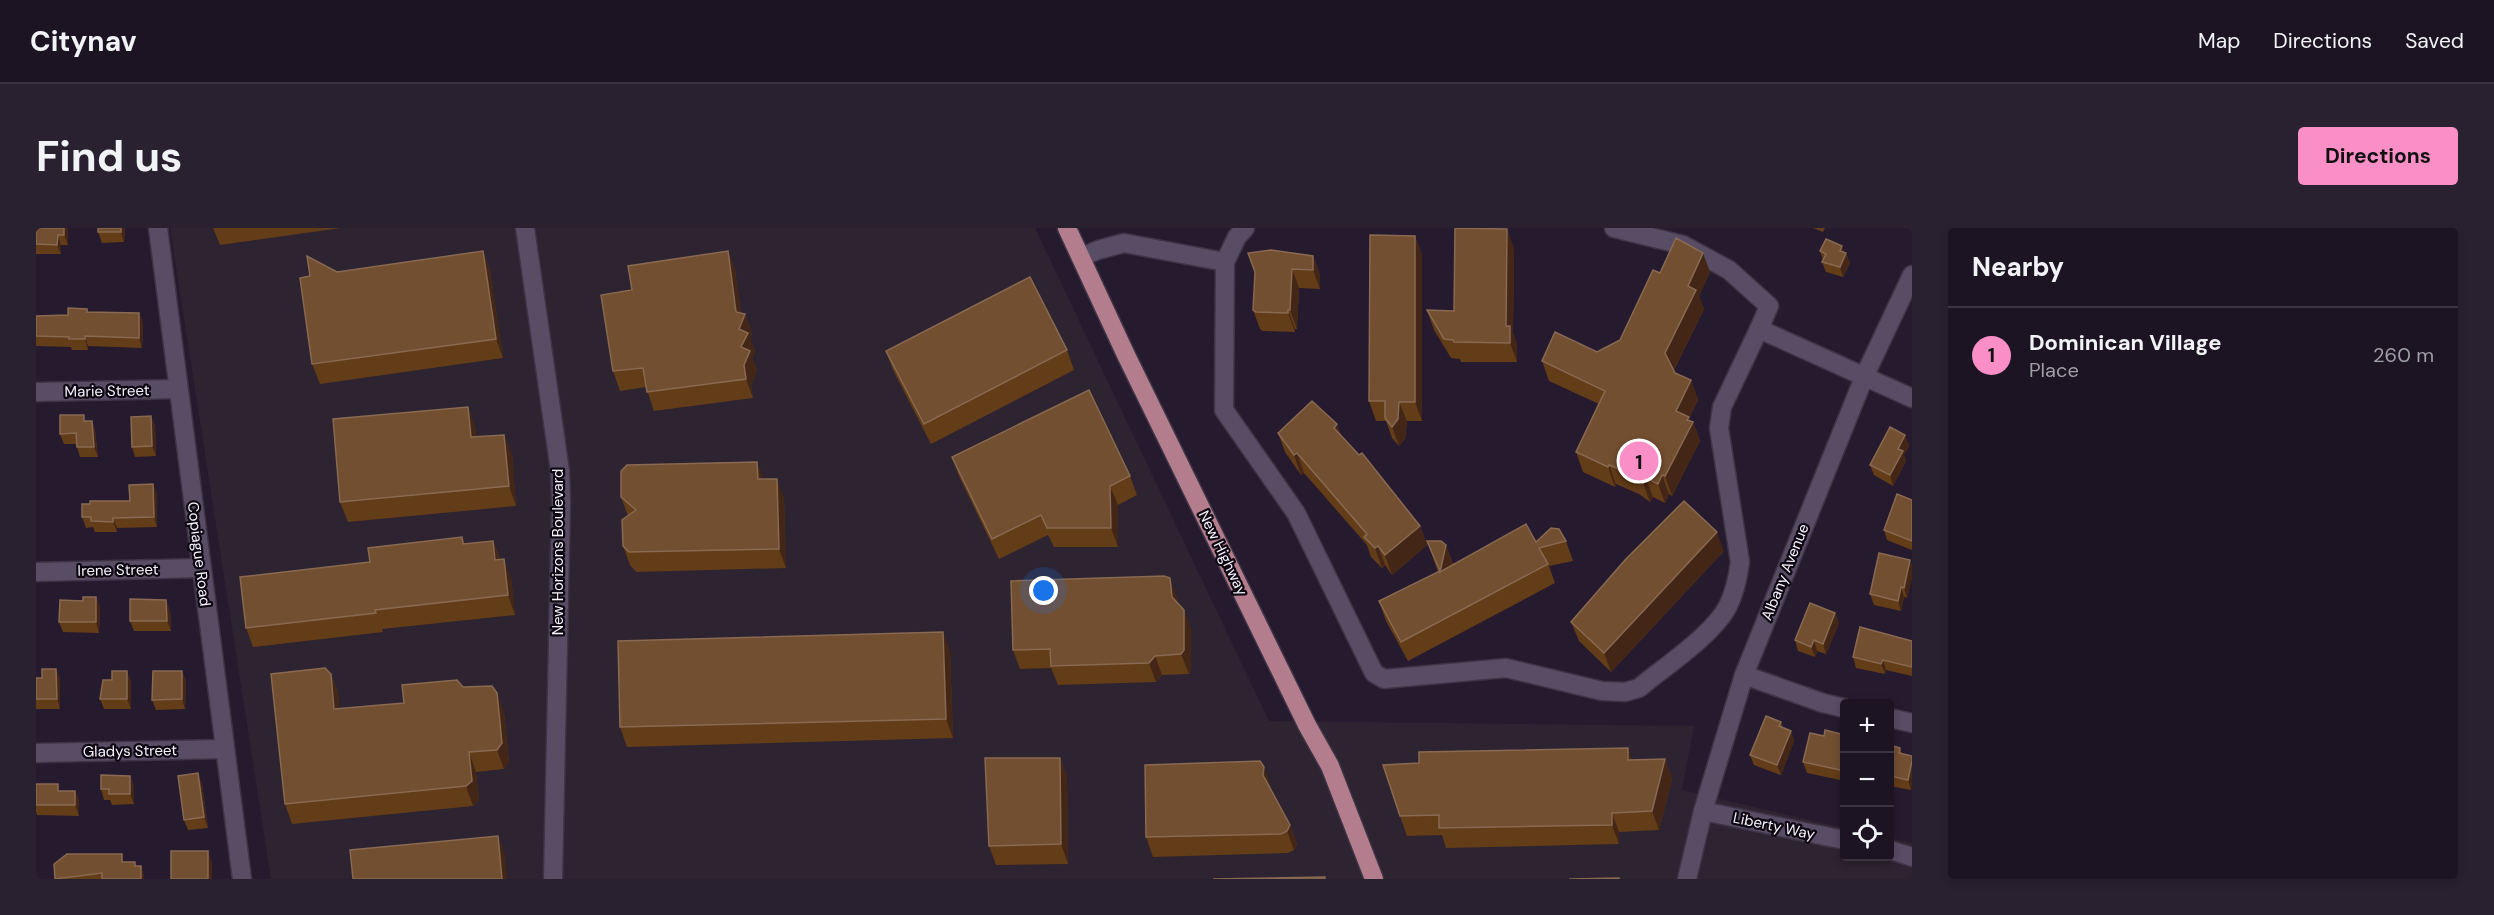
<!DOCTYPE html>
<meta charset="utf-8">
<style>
body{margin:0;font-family:"DM Sans",sans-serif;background:#292130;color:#f1f3f6}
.controls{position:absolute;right:18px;bottom:18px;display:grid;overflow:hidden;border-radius:6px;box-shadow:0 3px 9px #0003}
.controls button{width:54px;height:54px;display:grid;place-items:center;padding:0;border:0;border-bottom:2px solid #3a3341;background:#1c1423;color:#f1f3f6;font:30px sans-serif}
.you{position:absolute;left:1008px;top:363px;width:21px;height:21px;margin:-15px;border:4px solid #fff;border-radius:50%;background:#1a73e8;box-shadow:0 0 0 9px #1a73e833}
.badge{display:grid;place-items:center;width:39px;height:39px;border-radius:50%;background:#fa8fc8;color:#111;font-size:20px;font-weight:700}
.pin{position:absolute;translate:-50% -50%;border:3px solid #fff;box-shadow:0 2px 6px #0006}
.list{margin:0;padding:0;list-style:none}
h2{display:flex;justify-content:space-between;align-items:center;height:78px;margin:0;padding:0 24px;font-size:26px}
h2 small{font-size:20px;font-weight:400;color:#a09ea6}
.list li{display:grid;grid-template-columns:39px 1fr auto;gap:18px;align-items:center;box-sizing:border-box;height:96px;padding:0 24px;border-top:2px solid #3a3341}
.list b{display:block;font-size:22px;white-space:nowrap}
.list p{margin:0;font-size:20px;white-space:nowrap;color:#a09ea6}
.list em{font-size:20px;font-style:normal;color:#a09ea6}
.icon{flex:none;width:33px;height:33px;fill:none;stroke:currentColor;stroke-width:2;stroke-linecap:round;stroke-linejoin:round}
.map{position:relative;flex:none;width:1876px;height:651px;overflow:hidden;border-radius:6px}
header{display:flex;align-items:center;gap:36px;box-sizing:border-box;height:84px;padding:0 30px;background:#1c1423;border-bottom:2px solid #3a3341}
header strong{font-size:28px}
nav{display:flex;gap:33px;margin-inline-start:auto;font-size:21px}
.intro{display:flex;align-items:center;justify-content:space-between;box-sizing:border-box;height:144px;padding:0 36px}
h1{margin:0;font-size:42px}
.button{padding:15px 27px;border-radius:6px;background:#fa8fc8;color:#111;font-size:21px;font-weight:700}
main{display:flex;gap:36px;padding:0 36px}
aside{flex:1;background:#1c1423;border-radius:6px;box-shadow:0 3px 9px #0003}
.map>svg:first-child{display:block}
.industrial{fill:#2d2331}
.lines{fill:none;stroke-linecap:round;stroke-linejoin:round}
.minor-casing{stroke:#3d3445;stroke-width:21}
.major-casing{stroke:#3d3445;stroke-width:21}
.minor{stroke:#594c65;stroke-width:18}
.major{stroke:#b47d8d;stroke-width:18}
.wall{fill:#633c18}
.shaded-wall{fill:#442617}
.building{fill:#734f31;stroke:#886951;stroke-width:1.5}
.labels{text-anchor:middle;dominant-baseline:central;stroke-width:4.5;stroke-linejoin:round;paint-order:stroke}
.street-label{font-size:15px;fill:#f7f2fe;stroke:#0c0711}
</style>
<header>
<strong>Citynav</strong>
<nav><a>Map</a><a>Directions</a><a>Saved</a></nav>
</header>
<div class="intro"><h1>Find us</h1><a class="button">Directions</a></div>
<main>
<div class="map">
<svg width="1876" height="651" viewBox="0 0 1876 651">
<rect width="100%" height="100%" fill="#261a2f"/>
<polygon class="industrial" points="134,0 999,0 1233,493 1658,498 1646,562 1808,600 1808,628 1854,628 1854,610 1876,615 1876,651 235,651"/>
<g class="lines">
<defs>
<g id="minor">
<polyline points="122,0 206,651"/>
<polyline points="489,0 524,243 525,275 517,651"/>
<path d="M1209 0 1201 9 1189 34 1188 182 1260 285 1338 445 1348 451 1470 440 1566 463 1589 464 1603 460C1628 439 1677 407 1692 378 1699 364 1702 349 1704 334L1683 200 1686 179 1723 101 1876 170"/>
<polyline points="1578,0 1647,17 1693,42 1733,78 1723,101"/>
<polyline points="1046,29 1062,22 1088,15 1189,34"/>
<polyline points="0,164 142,161"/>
<polyline points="0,344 165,340"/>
<polyline points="1708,447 1787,475 1808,480"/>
<polyline points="1854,490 1876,495"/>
<polyline points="0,525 189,521"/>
<polyline points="1667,583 1808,612"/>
<polyline points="1854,622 1876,629"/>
<polyline points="1651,651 1667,583 1708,447 1829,147 1876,47"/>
</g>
<polyline id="major" points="1031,0 1090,127 1271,497 1294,538 1338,651"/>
</defs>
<use href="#minor" class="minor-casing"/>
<use href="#major" class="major-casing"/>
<use href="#minor" class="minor"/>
<use href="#major" class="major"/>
</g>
<g class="wall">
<polygon points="0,0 32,0 32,17 25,17 25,26 0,26"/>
<polygon points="89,0 88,14 66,15 62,4"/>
<polygon points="177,0 305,0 184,17"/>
<polygon points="1777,0 1789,0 1787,4"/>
<polygon points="1379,8 1386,27 1386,193 1371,193 1369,211 1363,218 1356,210 1350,193 1340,193 1333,173"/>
<polygon points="1478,20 1477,105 1481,117 1481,134 1425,134 1424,131 1415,130 1398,102 1391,82 1418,83"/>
<polygon points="447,23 454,43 467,130 284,156 276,136 301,44"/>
<polygon points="692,23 699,42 705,85 709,86 716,106 714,110 719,124 716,130 721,142 715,157 717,170 618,183 610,159 584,163 577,143 596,62"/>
<polygon points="1784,23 1810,25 1814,35 1807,49 1790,44 1786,34 1787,32"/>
<polygon points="1277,28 1284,47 1284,61 1263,60 1261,101 1259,101 1259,104 1227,103 1224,101 1217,82 1219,45"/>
<polygon points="1674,44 1663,68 1668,81 1638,142 1639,145 1655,152 1662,172 1653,190 1654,193 1657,194 1664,213 1636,268 1633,266 1629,275 1617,269 1614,274 1603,266 1580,256 1579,259 1547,244 1540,224 1563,176 1513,153 1506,133 1561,124 1584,112 1624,45"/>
<polygon points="51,81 52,84 103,85 107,95 106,120 52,118 52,122 36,122 35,119 0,118 0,88 32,87"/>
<polygon points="1031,122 1038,142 895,216 857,142 850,123"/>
<polygon points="115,188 119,198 120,228 99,229 96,219"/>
<polygon points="51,193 56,193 59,203 62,229 44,229 41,219 40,216 28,216 24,206"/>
<polygon points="1301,196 1305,208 1384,298 1391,317 1356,347 1349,337 1346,340 1335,329 1331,317 1268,245 1265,247 1249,224 1242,205"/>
<polygon points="439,198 440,209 476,226 480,278 312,294 304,274"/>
<polygon points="1869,207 1873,218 1868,227 1870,233 1857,258 1838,247 1834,237"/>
<polygon points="916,229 1094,248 1101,267 1082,277 1082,319 1018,319 1012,307 963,331 923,248"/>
<polygon points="721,234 727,251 748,270 750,340 600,344 594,337 587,318 592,288 585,269"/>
<polygon points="117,256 121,267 121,299 81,300 81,304 59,304 57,299 50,300 46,289 94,273"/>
<polygon points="1876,272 1876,322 1851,312 1848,302"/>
<polygon points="426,309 429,316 457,313 464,331 475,350 479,387 346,401 347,404 217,419 210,400 334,334"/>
<polygon points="1391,313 1410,317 1417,336 1500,314 1530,313 1537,333 1513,338 1519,355 1372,433 1350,393 1343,373 1402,344"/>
<polygon points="1688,323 1575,444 1543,413 1535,394"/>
<polygon points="1874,332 1876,338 1876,349 1871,370 1868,369 1865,383 1838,377 1834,366"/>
<polygon points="60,369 64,379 63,405 27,404 23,394 47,373"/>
<polygon points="1141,369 1142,376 1155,402 1155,442 1153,446 1126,447 1120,454 1022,457 1015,440 984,441 977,422"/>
<polygon points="134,382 135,403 98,403 94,393"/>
<polygon points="1799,385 1803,395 1790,426 1781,423 1779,429 1762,423 1759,412"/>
<polygon points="1876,413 1876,448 1850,442 1849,446 1820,440 1817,429"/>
<polygon points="914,423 917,510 591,519 584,499"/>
<polygon points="20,441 24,451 24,481 0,481 0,450 6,450"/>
<polygon points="146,443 150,453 149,481 120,482 116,472"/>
<polygon points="295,446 302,465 303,481 368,475 427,459 468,484 473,534 468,541 440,544 443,572 437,578 256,596 249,576"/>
<polygon points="76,452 95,453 95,481 68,481 64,471"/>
<polygon points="1745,494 1747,500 1755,503 1758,513 1745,547 1718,537 1714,527"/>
<polygon points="1809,507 1809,553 1771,545 1767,534 1788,508"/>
<polygon points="1854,517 1864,520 1866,526 1876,533 1875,562 1854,558"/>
<polygon points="1592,520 1596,532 1629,531 1636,551 1623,602 1583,604 1583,616 1410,620 1406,607 1371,608 1364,588"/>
<polygon points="1024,530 1031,549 1032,636 960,637 953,618"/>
<polygon points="94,548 98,558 98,576 76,577 74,572 68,572 65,561"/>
<polygon points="0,556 24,563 39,563 43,573 43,588 1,587 0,584"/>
<polygon points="166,556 172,600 152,602 148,592"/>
<polygon points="1235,559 1235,562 1254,597 1261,616 1258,622 1252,625 1117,629 1110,609"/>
<polygon points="89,634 101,638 105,638 108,648 108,651 19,651"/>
</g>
<g class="shaded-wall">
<polygon points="28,0 32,0 32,17 28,7"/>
<polygon points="85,0 89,0 88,14 85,4"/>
<polygon points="1471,1 1478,20 1477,105 1481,117 1481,134 1474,115 1470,98"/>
<polygon points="22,7 25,17 25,26 21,17"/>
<polygon points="1379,8 1386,27 1386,193 1379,174"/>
<polygon points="1806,18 1814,35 1807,49 1804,39 1804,23"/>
<polygon points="447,23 454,43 467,130 460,111"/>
<polygon points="692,23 699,42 706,93 709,86 716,106 714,110 719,124 716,130 721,142 715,157 717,170 710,151"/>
<polygon points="1667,25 1674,44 1663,68 1668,81 1636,145 1629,125 1652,58"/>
<polygon points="1277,28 1284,47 1284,61 1277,42"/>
<polygon points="1256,41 1263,60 1261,101 1254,82"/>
<polygon points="1252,82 1259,101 1259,104 1252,85"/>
<polygon points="103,85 107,95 106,120 103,110"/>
<polygon points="49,108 52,118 52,122 49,111"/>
<polygon points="1655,152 1662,172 1653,190 1655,196 1657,194 1664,213 1636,268 1629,248 1640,183"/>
<polygon points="1363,174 1371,193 1369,211 1363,218 1356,199"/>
<polygon points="432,179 439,198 442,229 435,209"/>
<polygon points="115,188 119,198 120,228 116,218"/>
<polygon points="56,193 59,203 62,229 58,219"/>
<polygon points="1301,196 1308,215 1298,200"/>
<polygon points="468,207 476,226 480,278 473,258"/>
<polygon points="1869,207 1873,218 1868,227 1870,233 1857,258 1854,247 1862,221"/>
<polygon points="1261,225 1268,245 1265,247 1258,227"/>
<polygon points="721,234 728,253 722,251"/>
<polygon points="1573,237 1580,256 1579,259 1572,239"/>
<polygon points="1626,247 1633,266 1629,275 1622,256"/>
<polygon points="1610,250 1617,269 1614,274 1607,255"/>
<polygon points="741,251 748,270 750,340 743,321"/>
<polygon points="117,256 121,267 121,299 118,289"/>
<polygon points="1074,258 1082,277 1082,319 1075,300"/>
<polygon points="77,290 81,300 81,304 77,294"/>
<polygon points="1384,298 1391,317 1356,347 1349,327"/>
<polygon points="1681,304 1688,323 1575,444 1568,425"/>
<polygon points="457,313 464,333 459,332"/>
<polygon points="1410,317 1417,337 1404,344"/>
<polygon points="1342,318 1349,337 1346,340 1339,320"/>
<polygon points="468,331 475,350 479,387 472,367"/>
<polygon points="1874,332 1876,338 1876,349 1871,370 1868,360"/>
<polygon points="1134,350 1141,369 1143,388 1136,369"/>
<polygon points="1865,359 1868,369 1865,383 1862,373"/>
<polygon points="60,369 64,379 63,405 60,394"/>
<polygon points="130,372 134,382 135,403 131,393"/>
<polygon points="1148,382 1155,402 1155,442 1153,446 1145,426"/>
<polygon points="1799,385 1803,395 1790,426 1787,416"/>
<polygon points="907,404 914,423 917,510 910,491"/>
<polygon points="1778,412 1781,423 1779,429 1775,419"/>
<polygon points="1119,428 1126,447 1120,454 1113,435"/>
<polygon points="1847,432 1850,442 1849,446 1845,436"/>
<polygon points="20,441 24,451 24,481 21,471"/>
<polygon points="91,443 95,453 95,481 91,471"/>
<polygon points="146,443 150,453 149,481 146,471"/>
<polygon points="295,446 302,465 305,501 298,481"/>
<polygon points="461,465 468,484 473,534 468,541 461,522"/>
<polygon points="1755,503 1758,513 1745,547 1741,537"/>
<polygon points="1592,520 1599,539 1592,532"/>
<polygon points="433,524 440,544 443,572 437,578 430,558"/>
<polygon points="1024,530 1031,549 1032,636 1025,616"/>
<polygon points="1629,531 1636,551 1623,602 1616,583"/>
<polygon points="1876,533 1876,560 1875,562 1872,552"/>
<polygon points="1228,539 1235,559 1234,566 1227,547"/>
<polygon points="162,545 166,556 172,600 168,589"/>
<polygon points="94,548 98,558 98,576 94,566"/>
<polygon points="39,563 43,573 43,588 39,577"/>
<polygon points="1576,585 1583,604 1583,616 1576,597"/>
<polygon points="1254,597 1261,616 1258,622 1251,603"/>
<polygon points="462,608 469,627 471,651 466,651"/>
<polygon points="172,623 176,634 176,651 172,651"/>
<polygon points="105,638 108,648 108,651 105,651"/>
</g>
<g class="building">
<polygon points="0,0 28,0 28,7 22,7 21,17 0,16"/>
<rect x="62" y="0" width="23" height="4"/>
<polygon points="1419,0 1471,1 1470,98 1474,98 1474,115 1418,114 1417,112 1408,111 1391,82 1418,83"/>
<polygon points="1334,7 1379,8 1379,174 1363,174 1362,191 1356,199 1349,190 1349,173 1333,173"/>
<polygon points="1640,10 1667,25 1652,58 1660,62 1629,125 1639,145 1655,152 1640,183 1653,189 1651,192 1657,194 1629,248 1626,247 1622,256 1610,250 1607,255 1596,246 1573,237 1572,239 1540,224 1569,163 1506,133 1519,104 1561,124 1584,112 1617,42 1624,45"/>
<polygon points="1790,11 1806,18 1804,23 1810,25 1804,39 1786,34 1790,26 1784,23"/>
<polygon points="1235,22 1277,28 1277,42 1256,41 1254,82 1252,82 1252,85 1220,84 1217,82 1219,44 1212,25"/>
<polygon points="447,23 460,111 276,136 264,50 274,48 271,28 301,44"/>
<polygon points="692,23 700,84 709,86 703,101 712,105 705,119 714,123 708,137 710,151 611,164 607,140 577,143 565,67 596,62 592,38"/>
<polygon points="994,49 1031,122 888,196 850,123"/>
<polygon points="32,80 51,81 51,84 103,85 103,110 49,108 49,111 33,111 33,109 0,108 0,88 32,87"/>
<polygon points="1053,162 1094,248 1074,258 1075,300 1011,300 1005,287 956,311 916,229"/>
<polygon points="1276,173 1301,196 1298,200 1323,227 1326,225 1384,298 1349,327 1342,318 1339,320 1328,309 1331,306 1261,225 1258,227 1242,205"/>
<polygon points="432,179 435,209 468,207 473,258 304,274 297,191"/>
<polygon points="24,187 48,187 48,193 56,193 58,219 41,219 40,205 24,206"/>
<polygon points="115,188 116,218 96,219 95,189"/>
<polygon points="1854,199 1869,207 1862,221 1867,223 1854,247 1834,237"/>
<polygon points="721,234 722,251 741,251 743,321 593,324 587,318 586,292 600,282 585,269 585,243 591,237"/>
<polygon points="117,256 118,289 77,290 77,294 55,293 55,289 46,289 46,276 54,276 54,273 94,273 93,257"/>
<polygon points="1861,266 1876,272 1876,313 1848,302"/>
<polygon points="1648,273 1681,304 1568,425 1535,394 1589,332"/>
<polygon points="1490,296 1500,314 1515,300 1523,301 1530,313 1503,320 1512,336 1365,414 1343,373 1404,343 1391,313 1405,313 1410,317 1404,344"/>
<polygon points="426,309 427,316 457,313 459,332 468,331 472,367 339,382 340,385 210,400 204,349 334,334 332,320"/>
<polygon points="1843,325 1874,332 1868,360 1865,359 1862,373 1834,366"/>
<polygon points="1128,348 1134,350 1136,369 1148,382 1148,422 1145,426 1119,428 1113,435 1015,438 1014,421 977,422 975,353"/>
<polygon points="47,369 60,369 60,394 23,394 24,372 47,373"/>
<polygon points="94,371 130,372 131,393 94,393"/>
<polygon points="1774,375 1799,385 1787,416 1778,412 1775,419 1759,412"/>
<polygon points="1824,399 1876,413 1876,439 1847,432 1845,436 1817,429"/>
<polygon points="907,404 910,491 584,499 582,413"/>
<polygon points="289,440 295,446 298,481 368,475 366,457 421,452 427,459 456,458 461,465 466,515 461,522 433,524 436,553 430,558 249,576 235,446"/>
<polygon points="6,441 20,441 21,471 0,471 0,450 6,450"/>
<polygon points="76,443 91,443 91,471 64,471 67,452 76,452"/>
<polygon points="117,443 146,443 146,471 116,472"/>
<polygon points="1730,488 1745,494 1743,498 1755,503 1741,537 1714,527"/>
<polygon points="1789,502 1809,507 1809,543 1767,534 1774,505 1788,508"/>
<polygon points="1854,517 1864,520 1863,525 1876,528 1876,533 1872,552 1854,548"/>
<polygon points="1592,520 1592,532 1629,531 1616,583 1576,585 1576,597 1403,600 1403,587 1364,588 1347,537 1383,535 1383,524"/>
<polygon points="949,530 1024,530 1025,616 953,618"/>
<polygon points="1224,533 1228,539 1227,547 1254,597 1251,603 1245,606 1110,609 1109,537"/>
<polygon points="162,545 168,589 148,592 142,548"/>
<polygon points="65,547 94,548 94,566 73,566 73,561 65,561"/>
<polygon points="0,556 22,556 22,563 39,563 39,577 0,577"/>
<polygon points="462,608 466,651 317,651 314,622"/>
<rect x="135" y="623" width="37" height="28"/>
<polygon points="31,626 86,626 86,634 99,634 99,638 105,638 105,651 66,651 66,645 19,651 18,636"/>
<polygon points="1289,649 1289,651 1177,651"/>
<polygon points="1583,650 1583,651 1533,651"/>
</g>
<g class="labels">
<g class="street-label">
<text transform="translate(71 163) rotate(-1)">Marie Street</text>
<text transform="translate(522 324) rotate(-90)">New Horizons Boulevard</text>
<text transform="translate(1187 325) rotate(64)">New Highway</text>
<text transform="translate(163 326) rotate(83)">Copiague Road</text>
<text transform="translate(82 342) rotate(-1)">Irene Street</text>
<text transform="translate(1749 344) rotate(-68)">Albany Avenue</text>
<text transform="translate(94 523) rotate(-1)">Gladys Street</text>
<text transform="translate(1738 598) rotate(12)">Liberty Way</text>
</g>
</g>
</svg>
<div class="controls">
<button>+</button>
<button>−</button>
<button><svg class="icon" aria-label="locate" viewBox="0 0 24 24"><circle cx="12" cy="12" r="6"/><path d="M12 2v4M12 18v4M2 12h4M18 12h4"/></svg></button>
</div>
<div class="you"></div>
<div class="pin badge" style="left:1603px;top:233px">1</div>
</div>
<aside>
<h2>Nearby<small></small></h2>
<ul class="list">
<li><span class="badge">1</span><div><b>Dominican Village</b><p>Place</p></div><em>260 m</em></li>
</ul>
</aside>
</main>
